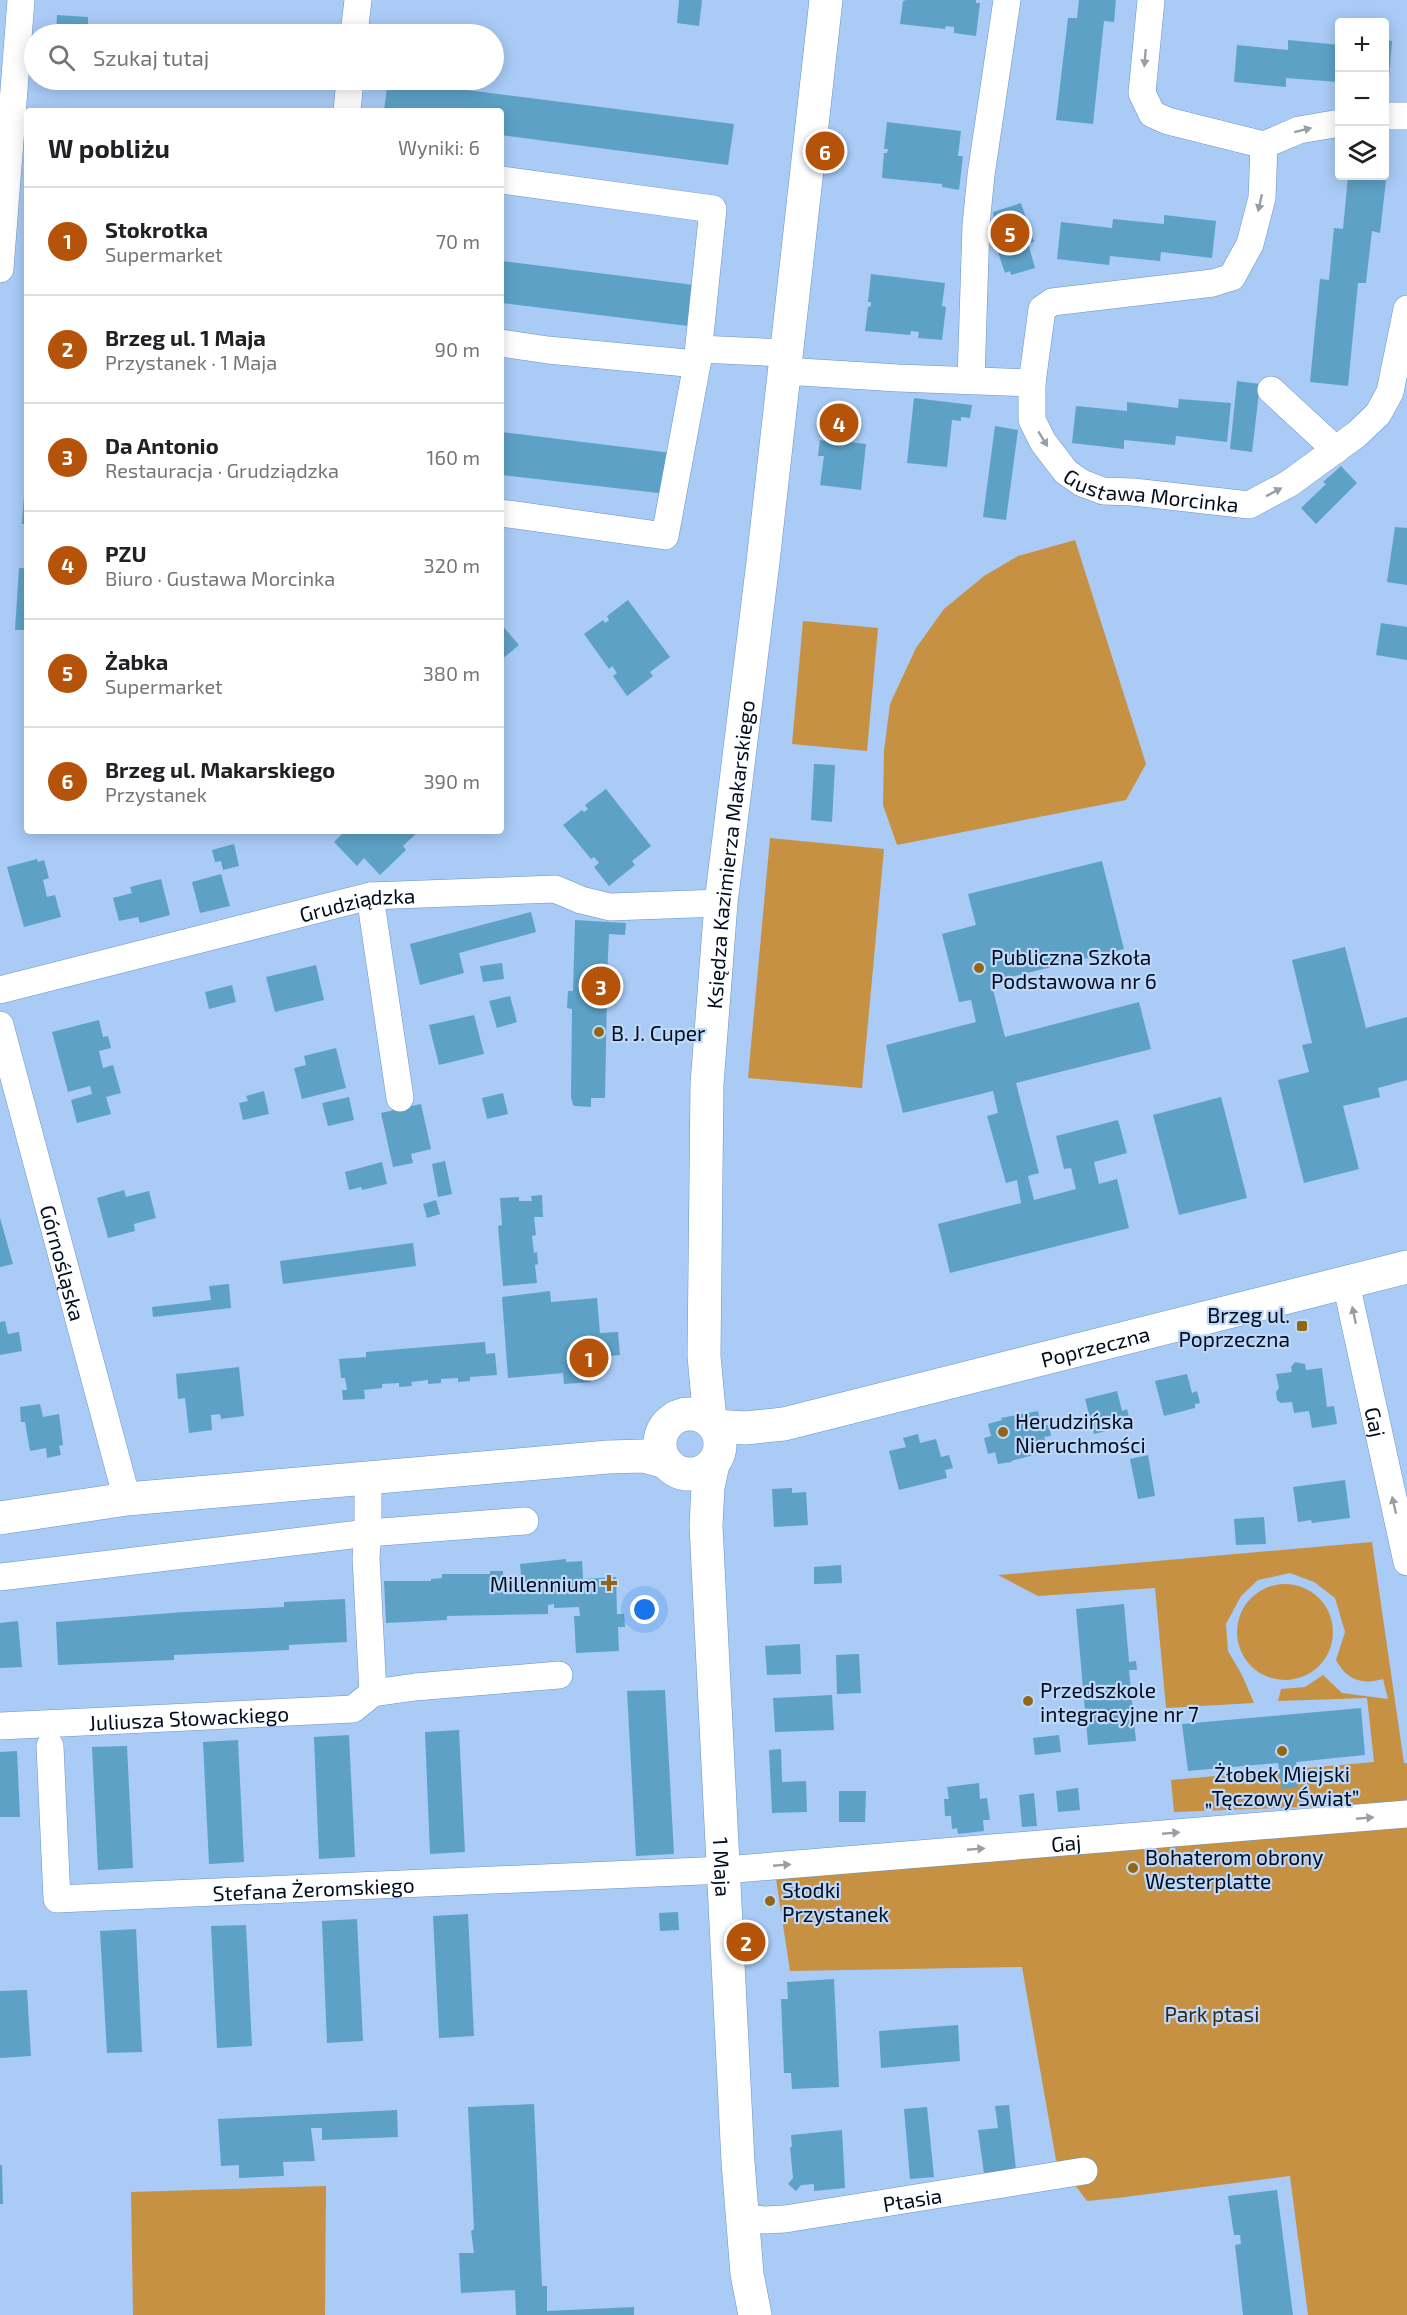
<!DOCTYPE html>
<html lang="pl">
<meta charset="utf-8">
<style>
body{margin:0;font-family:"Exo 2",sans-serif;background:#f2f2f2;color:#202124}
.controls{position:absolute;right:18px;top:18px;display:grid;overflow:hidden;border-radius:6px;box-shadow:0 3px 15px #0003}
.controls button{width:54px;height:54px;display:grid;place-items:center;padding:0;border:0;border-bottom:2px solid #e0e0e0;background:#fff;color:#202124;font:30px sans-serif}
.you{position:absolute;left:645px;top:1610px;width:21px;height:21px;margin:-15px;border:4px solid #fff;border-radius:50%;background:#1a73e8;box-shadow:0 0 0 9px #1a73e833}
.badge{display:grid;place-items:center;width:39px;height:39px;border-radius:50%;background:#b45309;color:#fff;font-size:20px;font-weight:700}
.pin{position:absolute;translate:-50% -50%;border:3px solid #fff;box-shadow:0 2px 6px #0006}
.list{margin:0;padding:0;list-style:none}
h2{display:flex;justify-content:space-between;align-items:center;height:78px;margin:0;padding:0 24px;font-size:26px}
h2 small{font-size:20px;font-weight:400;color:#757577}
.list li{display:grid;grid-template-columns:39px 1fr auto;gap:18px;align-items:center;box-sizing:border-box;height:108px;padding:0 24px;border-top:2px solid #e0e0e0}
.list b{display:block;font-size:22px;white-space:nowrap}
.list p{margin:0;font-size:20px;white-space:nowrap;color:#757577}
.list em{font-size:20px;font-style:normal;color:#757577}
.icon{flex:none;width:33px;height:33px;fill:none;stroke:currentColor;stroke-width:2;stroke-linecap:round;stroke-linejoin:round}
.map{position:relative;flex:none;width:1407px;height:2315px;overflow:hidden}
.search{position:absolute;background:#fff;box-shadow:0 3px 15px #0003;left:24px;top:24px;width:480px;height:66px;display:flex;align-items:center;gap:15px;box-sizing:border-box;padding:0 21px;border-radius:33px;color:#757577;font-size:22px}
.panel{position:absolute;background:#fff;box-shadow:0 3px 15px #0003;left:24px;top:108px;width:480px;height:726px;border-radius:6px}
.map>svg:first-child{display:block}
.green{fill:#c79144}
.building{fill:#5da2c6}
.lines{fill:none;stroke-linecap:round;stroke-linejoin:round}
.street-casing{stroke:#6a93c5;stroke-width:28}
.secondary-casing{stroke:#6a93c5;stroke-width:34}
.street{stroke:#fff;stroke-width:27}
.secondary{stroke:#fff;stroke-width:33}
.oneway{fill:#999ea5}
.poi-dot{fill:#956516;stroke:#bdd8f8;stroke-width:2}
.labels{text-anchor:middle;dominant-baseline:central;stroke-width:4.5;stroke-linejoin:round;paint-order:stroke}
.street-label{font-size:21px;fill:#010c1e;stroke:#bdd8f8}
.poi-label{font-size:21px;fill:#010c1e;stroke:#bdd8f8;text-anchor:start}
.park-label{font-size:21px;fill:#342615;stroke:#bdd8f8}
</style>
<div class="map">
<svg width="1407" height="2315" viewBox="0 0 1407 2315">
<rect width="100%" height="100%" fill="#a9cbf6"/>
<g class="green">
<polygon points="1075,540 1146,764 1126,800 897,845 883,805 884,751 890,704 916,648 944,609 984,576 1018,556"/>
<polygon points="803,621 878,628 867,751 792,744"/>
<polygon points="770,838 884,849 862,1088 748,1078"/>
<path d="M1372 1542 1404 1763H1407V1803L1174 1812 1171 1780 1374 1762 1367 1698 1278 1701 1281 1689 1305 1687 1323 1675 1342 1693 1388 1699 1383 1679C1361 1685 1347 1680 1336 1660L1345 1632 1335 1598 1314 1582 1290 1573 1258 1580 1241 1596 1226 1624 1228 1651 1242 1675 1254 1703 1166 1708 1155 1588 1038 1596 998 1575Z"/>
<circle cx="1285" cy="1632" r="48"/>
<polygon points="1407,1824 1407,2315 1308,2315 1290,2176 1117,2198 1087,2201 1056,2160 1022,1967 790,1971 776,1879"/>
<polygon points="326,2186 325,2315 133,2315 131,2192"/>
</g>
<g class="building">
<polygon points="679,0 702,0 699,26 677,23"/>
<polygon points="906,0 976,0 976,3 980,3 976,36 954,33 954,27 946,26 945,29 900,24 903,1"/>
<polygon points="1079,0 1116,0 1114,22 1104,21 1093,124 1056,120 1068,18 1077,18"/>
<polygon points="57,15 88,17 88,25 96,26 96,34 56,34"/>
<polygon points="1288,40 1340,45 1338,82 1286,78 1286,87 1234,82 1237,45 1288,50"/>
<polygon points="1384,40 1392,41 1389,78 1384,78"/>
<polygon points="388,80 734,124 728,165 501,135 501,111 384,111"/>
<polygon points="887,122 961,131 958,156 963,156 959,190 942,187 942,184 882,178 884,153 887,153 888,149 884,149"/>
<polygon points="1348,177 1386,180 1380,233 1372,231 1366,283 1358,283 1348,386 1310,382 1320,279 1329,280 1334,228 1343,229"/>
<polygon points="1021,203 1034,242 1028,243 1035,268 1011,275 1010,271 1005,273 998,252 993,212"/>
<polygon points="1164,215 1216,221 1212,258 1161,252 1160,261 1110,256 1109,265 1057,259 1061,222 1112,228 1113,219 1164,224"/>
<polygon points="501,261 702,286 696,327 501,303"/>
<polygon points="871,274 945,283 942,306 946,307 942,340 918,338 919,332 911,331 910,335 865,331 868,307 871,306 871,302 868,302"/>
<polygon points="1237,381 1260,384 1252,452 1230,449"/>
<polygon points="914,398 972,405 970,418 961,417 961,421 952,420 947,467 907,463"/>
<polygon points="1179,399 1231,403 1227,442 1176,436 1175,445 1124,440 1124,449 1072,443 1076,406 1127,411 1127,402 1178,408"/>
<polygon points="830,405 854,408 850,442 866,444 861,490 820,485 824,456 818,456 820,440 826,441"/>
<polygon points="995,426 1018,430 1006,520 983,517"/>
<polygon points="501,432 672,453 667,494 501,475"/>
<polygon points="1341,466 1357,483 1316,524 1301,508 1326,484 1323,482"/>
<polygon points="25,481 27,481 27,524 22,524"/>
<polygon points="1395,527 1407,528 1407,585 1387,582"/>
<polygon points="19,568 27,568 27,630 15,630"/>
<polygon points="628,600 670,657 650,672 653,676 627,696 613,676 617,673 612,666 609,669 584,634 603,620 605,623 609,620 607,616"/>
<polygon points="1381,623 1407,627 1407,660 1376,655"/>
<polygon points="501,624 519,645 501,660"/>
<polygon points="814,764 835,765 832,822 811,820"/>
<polygon points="606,789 651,846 632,861 635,865 609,886 594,867 599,863 594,857 591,859 563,825 582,810 584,812 588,809 585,805"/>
<polygon points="345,831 419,831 403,846 406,850 380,875 364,858 357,866 334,842"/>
<polygon points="234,844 239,866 223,870 221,861 215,862 212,850"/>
<polygon points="37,859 38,862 44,860 49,878 43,880 47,897 55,895 61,917 24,927 7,867"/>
<polygon points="1102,861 1124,949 991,982 1005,1037 1139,1002 1151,1049 1016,1083 1039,1173 1028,1176 1034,1200 1076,1189 1071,1168 1064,1169 1056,1136 1118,1120 1127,1153 1094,1162 1099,1184 1117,1179 1129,1228 950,1273 938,1224 1021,1203 1017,1180 1006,1183 987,1116 998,1113 993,1091 903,1113 886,1045 976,1022 971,1000 959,1002 942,934 976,925 968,894"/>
<polygon points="221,874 230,906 200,913 192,882"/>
<polygon points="161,879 170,915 140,923 138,917 119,921 113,898 132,893 130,887"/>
<polygon points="531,912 536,932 459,953 464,973 420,985 410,944"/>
<polygon points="575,920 626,923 625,935 609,934 607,977 622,978 622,993 607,993 605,1098 591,1098 591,1107 575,1106 573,1105 571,1097 572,1009 567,1008 568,991 573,991"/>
<polygon points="1345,947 1366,1028 1407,1017 1407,1080 1378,1088 1380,1097 1343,1106 1359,1169 1304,1183 1278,1080 1309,1072 1302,1045 1312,1043 1292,960"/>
<polygon points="502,963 504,979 483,982 480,966"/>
<polygon points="316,965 324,1000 275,1012 266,977"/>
<polygon points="232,985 236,1002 209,1009 205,992"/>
<polygon points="510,996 517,1022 497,1028 489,1001"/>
<polygon points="474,1015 484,1054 439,1065 429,1025"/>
<polygon points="99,1020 103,1037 108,1036 111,1048 99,1051 103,1068 113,1065 121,1093 106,1097 111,1114 77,1123 71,1100 92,1094 90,1086 68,1092 52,1032"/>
<polygon points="336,1048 346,1088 302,1099 294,1068 306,1065 304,1056"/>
<polygon points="264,1091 269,1114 243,1120 239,1103 248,1101 246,1096"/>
<polygon points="503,1093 508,1114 487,1119 482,1098"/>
<polygon points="349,1097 354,1120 328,1126 322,1103"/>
<polygon points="1221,1097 1247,1198 1179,1215 1153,1115"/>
<polygon points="421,1104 431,1149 411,1154 413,1163 393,1167 381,1113"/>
<polygon points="445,1161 452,1194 438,1197 432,1164"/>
<polygon points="382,1162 387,1184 362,1190 361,1187 349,1190 345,1172"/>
<polygon points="124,1190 126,1197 149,1191 156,1218 134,1224 135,1231 108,1238 97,1198"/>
<polygon points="542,1195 543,1217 534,1217 536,1235 532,1236 534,1253 537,1252 538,1264 535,1265 537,1283 503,1286 498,1226 502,1225 500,1198 519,1197 519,1201 532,1201 531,1196"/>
<polygon points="436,1200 440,1214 427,1218 423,1204"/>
<polygon points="0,1218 13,1264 0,1267"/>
<polygon points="413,1243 416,1266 283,1284 280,1261"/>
<polygon points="229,1284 231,1308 153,1317 152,1307 211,1300 209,1286"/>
<polygon points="550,1291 551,1302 597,1298 600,1333 618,1332 620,1355 602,1357 603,1369 590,1369 591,1382 564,1384 563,1373 508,1378 502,1297"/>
<polygon points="5,1321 8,1334 19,1332 22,1351 0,1355 0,1322"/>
<polygon points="485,1342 486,1354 495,1353 497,1375 470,1377 470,1381 458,1382 458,1378 441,1379 441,1383 428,1384 428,1380 411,1382 412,1386 399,1387 399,1383 382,1384 382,1388 364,1390 365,1399 343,1400 342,1390 347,1390 345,1378 341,1378 339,1359 366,1357 366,1352"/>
<polygon points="1295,1362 1305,1364 1306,1370 1322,1368 1327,1407 1334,1406 1337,1424 1312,1428 1309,1411 1294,1413 1292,1402 1281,1403 1277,1400 1276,1392 1279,1388 1276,1374 1292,1372 1291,1367"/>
<polygon points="239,1367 244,1416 221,1419 220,1414 211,1415 212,1430 189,1433 185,1398 178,1399 176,1374"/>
<polygon points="1187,1374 1192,1393 1197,1391 1200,1403 1195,1404 1195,1408 1164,1416 1155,1381"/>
<polygon points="1117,1391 1122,1411 1127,1409 1130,1421 1125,1422 1126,1426 1094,1434 1085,1399"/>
<polygon points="40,1404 43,1417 59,1414 63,1445 59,1446 61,1455 47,1458 46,1448 30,1451 25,1422 21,1422 20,1407"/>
<polygon points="1038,1411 1041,1426 1049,1425 1051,1436 1044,1437 1048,1451 1011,1461 1012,1462 998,1464 995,1452 988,1454 984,1438 991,1436 988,1424 1002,1420 1001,1418"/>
<polygon points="918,1434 920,1443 936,1439 941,1457 949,1455 953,1468 945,1470 947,1478 899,1490 889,1451 906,1447 903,1438"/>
<polygon points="1148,1455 1155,1496 1138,1499 1130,1459"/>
<polygon points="1345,1480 1350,1518 1312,1523 1311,1520 1298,1522 1293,1487"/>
<polygon points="792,1488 792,1493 806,1492 808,1525 774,1527 772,1489"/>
<polygon points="1264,1517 1266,1544 1236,1545 1234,1519"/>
<polygon points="566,1559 566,1562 582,1561 583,1579 616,1577 617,1614 624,1614 625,1627 618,1627 619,1651 576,1653 574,1616 580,1616 579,1607 554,1608 554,1604 548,1605 548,1614 447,1616 447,1620 386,1623 384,1581 431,1581 431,1579 442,1578 442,1574 490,1574 490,1571 503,1571 503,1576 521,1575 520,1564"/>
<polygon points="841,1565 842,1583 814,1584 814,1567"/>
<polygon points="345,1599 347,1642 289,1645 289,1650 174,1655 174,1660 58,1665 56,1622 184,1612 284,1607 284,1602"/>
<polygon points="1124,1604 1129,1662 1136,1661 1137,1670 1129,1670 1136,1741 1088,1745 1076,1609"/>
<polygon points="18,1621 22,1667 0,1668 0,1623"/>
<polygon points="800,1644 801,1674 767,1675 765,1646"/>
<polygon points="859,1654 861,1693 837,1694 836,1655"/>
<polygon points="665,1690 674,1854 636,1856 627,1691"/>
<polygon points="832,1695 834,1730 775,1732 773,1698"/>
<polygon points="1361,1708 1365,1755 1296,1762 1298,1787 1282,1789 1278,1763 1188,1771 1182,1724"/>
<polygon points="459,1730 465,1852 430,1854 425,1732"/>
<polygon points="349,1735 355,1857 319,1859 314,1737"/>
<polygon points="1059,1735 1061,1752 1035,1755 1033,1738"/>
<polygon points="238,1740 244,1862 209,1864 203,1742"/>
<polygon points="127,1746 133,1868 98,1870 92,1747"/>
<polygon points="781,1749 782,1782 806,1781 807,1812 772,1813 769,1750"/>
<polygon points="17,1751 20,1817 0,1817 0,1752"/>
<polygon points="979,1783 980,1799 987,1798 990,1820 983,1820 984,1831 958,1834 957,1828 952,1829 951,1816 945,1816 944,1799 949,1799 947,1787"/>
<polygon points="1078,1788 1080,1810 1058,1812 1056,1791"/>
<polygon points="839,1791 866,1791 865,1822 839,1822"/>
<polygon points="1034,1793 1037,1826 1022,1827 1019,1795"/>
<polygon points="678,1912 679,1930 660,1931 659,1913"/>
<polygon points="468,1914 474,2036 439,2038 433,1916"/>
<polygon points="357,1919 363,2041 327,2043 322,1921"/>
<polygon points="246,1925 252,2046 217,2048 211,1926"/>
<polygon points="136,1929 142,2052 107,2053 100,1931"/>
<polygon points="834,1979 839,2087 792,2089 791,2073 784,2073 781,1999 788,1999 787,1982"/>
<polygon points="27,1990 31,2056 0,2058 0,1991"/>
<polygon points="958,2025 960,2061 881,2068 879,2031"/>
<polygon points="534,2104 542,2286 547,2286 547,2311 634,2307 634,2315 516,2315 515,2290 461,2293 459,2253 474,2253 471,2231 474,2229 468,2107"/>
<polygon points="1009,2105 1016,2170 984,2174 978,2130 998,2128 995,2106"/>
<polygon points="927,2107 934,2177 910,2179 904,2109"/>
<polygon points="397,2110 398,2137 322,2140 322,2128 311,2128 315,2161 283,2162 284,2176 239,2178 239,2165 221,2166 218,2119"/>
<polygon points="842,2130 845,2188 814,2191 814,2184 801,2185 796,2191 788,2184 793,2178 790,2147 792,2147 791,2135"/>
<polygon points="0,2165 2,2165 3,2204 0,2204"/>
<polygon points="1277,2190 1293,2315 1243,2315 1235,2245 1241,2244 1240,2235 1234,2235 1228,2196"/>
</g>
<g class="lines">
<defs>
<g id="street">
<polyline points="1151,0 1142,93 1152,114 1168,121 1264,145 1299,130 1340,123"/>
<polyline points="354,34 358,0"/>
<polyline points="347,111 350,80"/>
<polyline points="1384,116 1407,116"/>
<path id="s1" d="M1264 145 1262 198 1250 244 1232 277 1213 283 1052 302 1042 309 1032 383V420L1043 442 1066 472 1082 483 1103 491 1133 492 1249 505 1290 483 1357 434 1378 414 1390 392 1407 309"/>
<polyline points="501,180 713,209 697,364 665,536 501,513"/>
<polyline points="0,269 21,0"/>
<polyline points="501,343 548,350 697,364"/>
<polyline points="699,349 786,353"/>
<polyline points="784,371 898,378 1032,383"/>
<polyline points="971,380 976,225 981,175 1007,0"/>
<polyline points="1271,390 1336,450"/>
<polyline points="370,896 400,1098"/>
<path id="s2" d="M0 990 370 896 555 889 581 900 610 907 721 903"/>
<path id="s3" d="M0 1025 127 1499"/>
<path id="s4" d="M1346 1283 1407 1562"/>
<polyline points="368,1478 368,1533 366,1558 373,1693"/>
<polyline points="0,1577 368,1533 525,1521"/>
<path id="s5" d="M0 1726 353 1709 373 1693 415 1687 559 1675"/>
<path id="s6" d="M50 1746 57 1899 724 1870 1407 1814"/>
<path id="s7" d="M742 2218 765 2220 785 2219 1084 2171"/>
</g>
<g id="secondary">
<circle cx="690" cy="1444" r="30"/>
<path id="s8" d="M710 1421 704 1356 707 1084 721 903 763 562 826 0"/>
<path id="s9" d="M715 1426 745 1428 784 1424 1407 1267"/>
<path id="s10" d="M713 1464 708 1487 706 1526 738 2162 747 2274 755 2315"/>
<polyline points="0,1518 127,1499 608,1457 644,1456 666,1462"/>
</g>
</defs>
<use href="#street" class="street-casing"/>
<use href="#secondary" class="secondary-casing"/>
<use href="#street" class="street"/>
<use href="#secondary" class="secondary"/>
</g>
<defs><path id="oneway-solid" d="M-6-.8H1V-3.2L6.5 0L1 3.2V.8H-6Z" transform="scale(1.5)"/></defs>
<g class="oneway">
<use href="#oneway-solid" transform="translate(1145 58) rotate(95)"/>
<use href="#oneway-solid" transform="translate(1303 130) rotate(-14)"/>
<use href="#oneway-solid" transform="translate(1260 203) rotate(102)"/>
<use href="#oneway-solid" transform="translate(1043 439) rotate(59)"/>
<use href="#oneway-solid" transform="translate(1274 492) rotate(-28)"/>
<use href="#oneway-solid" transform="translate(1354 1315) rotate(-102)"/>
<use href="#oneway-solid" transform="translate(1394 1505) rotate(-103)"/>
<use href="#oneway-solid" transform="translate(1365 1818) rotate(-5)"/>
<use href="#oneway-solid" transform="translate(1171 1833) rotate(-5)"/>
<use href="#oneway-solid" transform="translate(976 1849) rotate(-5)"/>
<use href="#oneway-solid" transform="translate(782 1865) rotate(-5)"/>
</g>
<g class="poi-dot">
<circle cx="979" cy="968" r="6"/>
<circle cx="599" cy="1032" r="6"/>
<rect x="1296" y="1320" width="12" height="12" rx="3"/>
<circle cx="1003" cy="1432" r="6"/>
<path d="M606 1574h6v6h6v6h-6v6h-6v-6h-6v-6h6z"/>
<circle cx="1028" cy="1701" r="6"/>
<circle cx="1282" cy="1751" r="6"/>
<circle cx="1133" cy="1868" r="6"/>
<circle cx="770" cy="1901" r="6"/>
</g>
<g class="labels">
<g class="street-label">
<text stroke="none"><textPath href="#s1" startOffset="596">Gustawa Morcinka</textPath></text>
<text stroke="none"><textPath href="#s8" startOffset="568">Księdza Kazimierza Makarskiego</textPath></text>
<text stroke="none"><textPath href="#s2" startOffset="368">Grudziądzka</textPath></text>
<text stroke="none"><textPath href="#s3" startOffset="246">Górnośląska</textPath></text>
<text stroke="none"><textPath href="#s9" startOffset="390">Poprzeczna</textPath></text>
<text stroke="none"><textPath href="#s4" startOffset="142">Gaj</textPath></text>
<text stroke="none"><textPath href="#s5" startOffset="189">Juliusza Słowackiego</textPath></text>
<text stroke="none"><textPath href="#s6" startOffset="1164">Gaj</textPath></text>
<text stroke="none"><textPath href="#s10" startOffset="404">1 Maja</textPath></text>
<text stroke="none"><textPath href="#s6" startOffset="410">Stefana Żeromskiego</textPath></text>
<text stroke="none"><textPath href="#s7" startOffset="172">Ptasia</textPath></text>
</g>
<g class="poi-label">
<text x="991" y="956">Publiczna Szkoła<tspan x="991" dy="24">Podstawowa nr 6</tspan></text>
<text x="611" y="1032">B. J. Cuper</text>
<text x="1290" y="1314" text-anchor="end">Brzeg ul.<tspan x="1290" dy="24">Poprzeczna</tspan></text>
<text x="1015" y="1420">Herudzińska<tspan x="1015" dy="24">Nieruchmości</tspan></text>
<text x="597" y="1583" text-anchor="end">Millennium</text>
<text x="1040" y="1689">Przedszkole<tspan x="1040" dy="24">integracyjne nr 7</tspan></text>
<text x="1282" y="1773" text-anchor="middle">Żłobek Miejski<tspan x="1282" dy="24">„Tęczowy Świat”</tspan></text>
<text x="1145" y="1856">Bohaterom obrony<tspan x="1145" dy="24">Westerplatte</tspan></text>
<text x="782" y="1889">Słodki<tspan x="782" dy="24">Przystanek</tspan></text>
</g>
<g class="park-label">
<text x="1212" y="2013">Park ptasi</text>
</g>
</g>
</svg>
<div class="controls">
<button>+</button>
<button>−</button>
<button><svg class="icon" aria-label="layers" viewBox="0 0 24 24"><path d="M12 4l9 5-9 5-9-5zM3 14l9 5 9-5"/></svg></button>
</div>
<div class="you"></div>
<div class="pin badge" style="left:589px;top:1358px">1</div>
<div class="pin badge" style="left:746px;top:1942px">2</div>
<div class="pin badge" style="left:601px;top:986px">3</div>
<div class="pin badge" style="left:839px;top:423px">4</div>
<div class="pin badge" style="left:1010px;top:233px">5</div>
<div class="pin badge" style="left:825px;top:151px">6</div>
<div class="search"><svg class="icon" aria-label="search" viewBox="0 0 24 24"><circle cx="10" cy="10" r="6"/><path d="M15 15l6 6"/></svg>Szukaj tutaj</div>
<section class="panel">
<h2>W pobliżu<small>Wyniki: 6</small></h2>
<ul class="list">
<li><span class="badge">1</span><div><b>Stokrotka</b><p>Supermarket</p></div><em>70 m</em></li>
<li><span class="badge">2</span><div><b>Brzeg ul. 1 Maja</b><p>Przystanek · 1 Maja</p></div><em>90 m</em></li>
<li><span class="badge">3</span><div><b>Da Antonio</b><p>Restauracja · Grudziądzka</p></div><em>160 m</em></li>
<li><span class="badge">4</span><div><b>PZU</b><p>Biuro · Gustawa Morcinka</p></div><em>320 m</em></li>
<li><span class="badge">5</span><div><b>Żabka</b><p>Supermarket</p></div><em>380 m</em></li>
<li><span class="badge">6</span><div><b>Brzeg ul. Makarskiego</b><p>Przystanek</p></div><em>390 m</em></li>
</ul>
</section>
</div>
